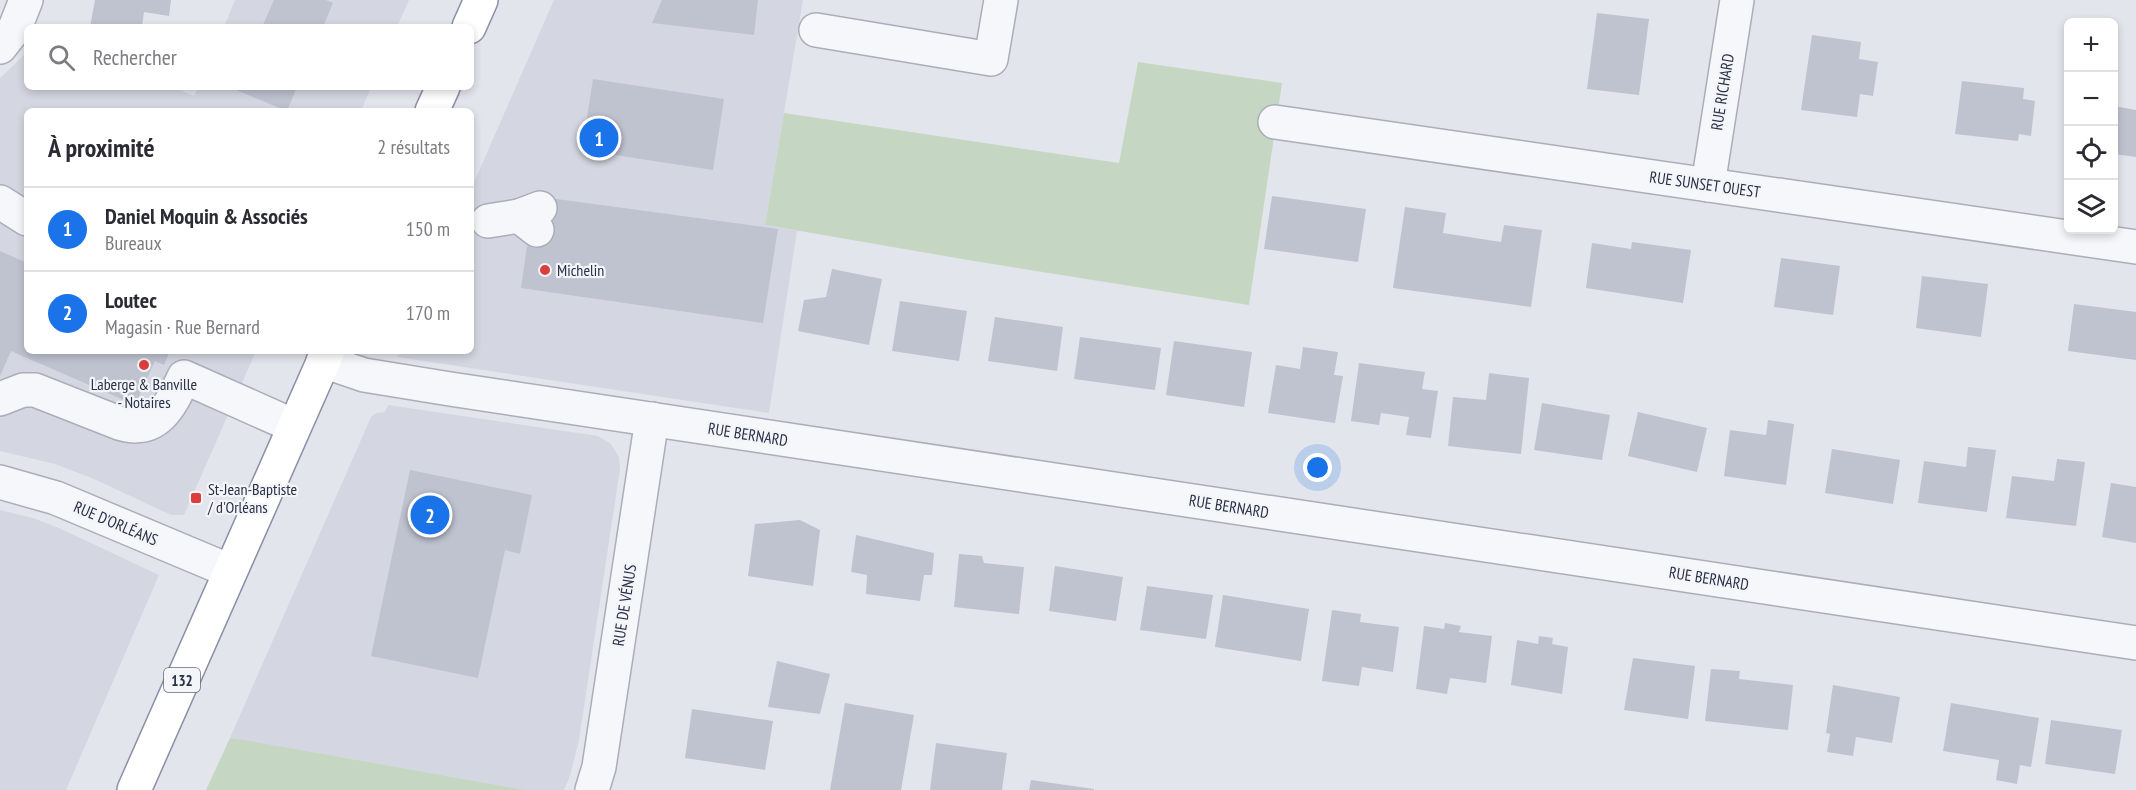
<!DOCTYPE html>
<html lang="fr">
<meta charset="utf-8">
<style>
body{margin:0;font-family:"PT Sans Narrow",sans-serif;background:#f2f2f3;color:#2b2b33}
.controls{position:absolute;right:18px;top:18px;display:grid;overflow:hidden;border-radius:9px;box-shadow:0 3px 9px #0003}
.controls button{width:54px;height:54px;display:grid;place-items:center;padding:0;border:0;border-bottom:2px solid #e1e1e2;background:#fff;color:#2b2b33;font:30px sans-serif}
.you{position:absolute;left:1318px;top:468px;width:21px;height:21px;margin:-15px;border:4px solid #fff;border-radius:50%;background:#1a73e8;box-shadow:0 0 0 9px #1a73e833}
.badge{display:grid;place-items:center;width:39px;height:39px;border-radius:50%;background:#1a73e8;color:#fff;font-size:20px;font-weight:700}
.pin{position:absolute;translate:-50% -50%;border:3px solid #fff;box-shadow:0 2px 6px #0006}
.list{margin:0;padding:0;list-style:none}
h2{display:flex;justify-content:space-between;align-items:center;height:78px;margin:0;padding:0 24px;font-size:26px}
h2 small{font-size:20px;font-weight:400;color:#7c7c81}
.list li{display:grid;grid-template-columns:39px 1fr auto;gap:18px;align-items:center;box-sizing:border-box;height:84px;padding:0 24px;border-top:2px solid #e1e1e2}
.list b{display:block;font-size:22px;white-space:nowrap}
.list p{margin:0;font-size:20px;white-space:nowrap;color:#7c7c81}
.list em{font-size:20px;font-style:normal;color:#7c7c81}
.icon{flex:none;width:33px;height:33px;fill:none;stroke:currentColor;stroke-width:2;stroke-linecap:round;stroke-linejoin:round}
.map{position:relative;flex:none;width:2136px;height:790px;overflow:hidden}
.search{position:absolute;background:#fff;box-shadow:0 3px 9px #0003;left:24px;top:24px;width:450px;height:66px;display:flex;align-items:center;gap:15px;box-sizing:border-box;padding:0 21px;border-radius:9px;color:#7c7c81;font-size:22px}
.panel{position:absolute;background:#fff;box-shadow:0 3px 9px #0003;left:24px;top:108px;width:450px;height:246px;border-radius:9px}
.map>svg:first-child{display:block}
.built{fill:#d4d7e1}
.green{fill:#c5d7c3}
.building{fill:#bfc3d0}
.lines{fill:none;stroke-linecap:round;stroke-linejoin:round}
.minor-casing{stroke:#abaeba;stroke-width:36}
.highway-casing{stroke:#898fa4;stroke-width:36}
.minor{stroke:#f6f7fa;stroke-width:33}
.highway{stroke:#fff;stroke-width:33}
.poi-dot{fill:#dc3e3d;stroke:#f3f5f9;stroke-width:2}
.labels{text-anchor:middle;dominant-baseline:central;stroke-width:4.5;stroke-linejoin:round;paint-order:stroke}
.shield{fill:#f3f5f9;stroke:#666a7c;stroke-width:1.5}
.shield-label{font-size:15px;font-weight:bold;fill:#292f46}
.street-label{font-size:16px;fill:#292f46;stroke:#f3f5f9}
.poi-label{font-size:16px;fill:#292f46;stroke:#f3f5f9;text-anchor:start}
</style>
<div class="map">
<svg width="2136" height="790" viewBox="0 0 2136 790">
<rect width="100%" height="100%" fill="#e3e5ec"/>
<g class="built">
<polygon points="235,0 409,0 397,27 224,27"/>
<polygon points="554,0 803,0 765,225 797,231 769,413 397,357 400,351 471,351 471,189"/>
<polygon points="27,52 27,87 173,87 194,96 198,87 371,87 361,111 27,111 27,351 256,351 184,515 171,515 94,479 55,464 0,451 0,78"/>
<polygon points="388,405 598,436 611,444 619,457 620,469 579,740 570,776 564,790 526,790 230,738 371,417 376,413 385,412"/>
<polygon points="0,510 33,518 59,528 159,575 66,790 0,790"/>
</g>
<g class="green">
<polygon points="1138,62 1282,83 1249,305 974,261 765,225 784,113 1119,163"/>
<polygon points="230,738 250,741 526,790 206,790"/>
</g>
<g class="building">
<polygon points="95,0 171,0 169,16 144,12 142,27 90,27"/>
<polygon points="274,0 326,0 333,3 323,27 262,27"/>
<polygon points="662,0 758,0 754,35 652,23"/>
<polygon points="1597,13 1649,19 1639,95 1587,89"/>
<polygon points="1812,35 1861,42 1859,59 1878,62 1873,96 1860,94 1857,117 1801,110"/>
<polygon points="593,79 724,99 713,170 582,150"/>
<polygon points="1962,81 2024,88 2023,99 2035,101 2031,136 2019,134 2018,141 1955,134"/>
<polygon points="237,87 297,87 287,111 236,90"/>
<polygon points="2114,106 2136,110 2136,157 2114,154"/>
<polygon points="1272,196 1366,209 1358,262 1264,249"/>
<polygon points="542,197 778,229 763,323 521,288 527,246 534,246"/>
<polygon points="1405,207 1446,213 1443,233 1501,242 1504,225 1542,230 1531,307 1393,288"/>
<polygon points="1632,242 1691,250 1683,303 1586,288 1592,243 1631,249"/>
<polygon points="0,251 27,263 27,351 170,351 164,365 155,361 135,405 11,351 0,376"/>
<polygon points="1781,258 1840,266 1833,315 1774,307"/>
<polygon points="832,269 882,279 869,345 798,331 804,300 826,297"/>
<polygon points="1922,276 1988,284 1981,337 1916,328"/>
<polygon points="900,301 967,311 959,361 892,351"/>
<polygon points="2074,304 2136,312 2136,360 2068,351"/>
<polygon points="995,317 1063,327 1057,371 988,361"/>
<polygon points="1080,337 1161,348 1155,390 1074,379"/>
<polygon points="1174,341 1252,352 1244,407 1166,395"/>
<polygon points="1303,347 1338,352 1334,375 1343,376 1335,423 1268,413 1276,365 1300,369"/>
<polygon points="1359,363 1425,372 1422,389 1438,391 1431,438 1406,435 1409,417 1381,413 1379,425 1351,421"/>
<polygon points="1489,373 1529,378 1521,454 1448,446 1453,397 1486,400"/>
<polygon points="1542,403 1610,415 1602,460 1534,450"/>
<polygon points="1638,412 1707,428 1697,472 1628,456"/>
<polygon points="1768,420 1794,424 1786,485 1724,476 1730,430 1766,435"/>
<polygon points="1968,447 1996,450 1987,512 1918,503 1924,461 1966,467"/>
<polygon points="1832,449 1900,460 1893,504 1825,493"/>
<polygon points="2057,459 2085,462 2076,526 2006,518 2012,476 2054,481"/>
<polygon points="410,470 532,495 520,554 505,550 478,678 371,656"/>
<polygon points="2111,483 2136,487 2136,543 2102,537"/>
<polygon points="800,520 820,530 813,586 748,576 755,524"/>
<polygon points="856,535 934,553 932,575 924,575 920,601 866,594 867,575 851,572"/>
<polygon points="959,554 982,556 984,563 1024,567 1019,614 954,607"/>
<polygon points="1055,566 1123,577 1116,621 1049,611"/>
<polygon points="1147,586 1213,595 1206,639 1140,630"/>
<polygon points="1223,595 1309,609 1301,661 1215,647"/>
<polygon points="1332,610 1361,614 1360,622 1399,627 1393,672 1362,667 1359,686 1322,681"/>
<polygon points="1445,623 1461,626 1459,632 1492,636 1486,683 1450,678 1447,694 1416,689 1424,626 1444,629"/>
<polygon points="1539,636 1553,638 1552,644 1568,647 1562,694 1511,685 1517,640 1538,644"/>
<polygon points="1633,658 1695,666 1688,719 1624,710"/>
<polygon points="777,661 830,674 820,714 768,707"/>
<polygon points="1711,669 1740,671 1739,679 1793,685 1788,730 1705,721"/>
<polygon points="1833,685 1900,697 1892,743 1856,737 1853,756 1827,752 1830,734 1826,733"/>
<polygon points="845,703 914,715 901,790 830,790"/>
<polygon points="1951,703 2039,718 2031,767 2020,765 2017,784 1996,780 1999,760 1943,751"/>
<polygon points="692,709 773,721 765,770 685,758"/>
<polygon points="2051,720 2122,730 2115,774 2045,764"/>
<polygon points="936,743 1007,753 1002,790 930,790"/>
<polygon points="1031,780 1094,789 1094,790 1029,790"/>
</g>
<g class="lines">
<defs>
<g id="minor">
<polyline points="816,30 991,59 1001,0"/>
<polyline points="0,47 15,28 26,0"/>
<polyline points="1275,122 2136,247"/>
<polyline points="1708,185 1737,0"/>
<polyline points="0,202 27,219"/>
<polyline points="488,221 519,216"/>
<polyline points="537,230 519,216 540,208"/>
<polyline points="323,361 364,375 450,389 2136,643"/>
<path d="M0 399 23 390H35L119 423C157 435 170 407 184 377L294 426"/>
<polyline points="0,482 56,498 230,571"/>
<polyline points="592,790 599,767 652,419"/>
</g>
<g id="highway">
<polyline points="469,27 481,0"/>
<polyline points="432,111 443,87"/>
<polyline points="134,790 328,351"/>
</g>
</defs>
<use href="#minor" class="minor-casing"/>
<use href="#highway" class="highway-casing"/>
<use href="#minor" class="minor"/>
<use href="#highway" class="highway"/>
</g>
<g class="poi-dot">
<circle cx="545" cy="270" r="6"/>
<circle cx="144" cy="365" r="6"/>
<rect x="190" y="492" width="12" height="12" rx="3"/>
</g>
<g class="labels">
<rect class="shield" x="164" y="668" width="36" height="24" rx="4.5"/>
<g class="shield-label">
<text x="182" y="680">132</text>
</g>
<g class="street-label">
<text transform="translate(1722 92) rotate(-81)">RUE RICHARD</text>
<text transform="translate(1705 184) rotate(8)">RUE SUNSET OUEST</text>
<text transform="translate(748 434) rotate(9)">RUE BERNARD</text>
<text transform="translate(1229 506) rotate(9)">RUE BERNARD</text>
<text transform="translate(116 523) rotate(23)">RUE D'ORLÉANS</text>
<text transform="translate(1709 578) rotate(9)">RUE BERNARD</text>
<text transform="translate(624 605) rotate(-81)">RUE DE VÉNUS</text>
</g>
<g class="poi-label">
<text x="557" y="270">Michelin</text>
<text x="144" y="384" text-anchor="middle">Laberge &amp; Banville<tspan x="144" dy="18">- Notaires</tspan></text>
<text x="208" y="489">St-Jean-Baptiste<tspan x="208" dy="18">/ d'Orléans</tspan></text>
</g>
</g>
</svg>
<div class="controls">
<button>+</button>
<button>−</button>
<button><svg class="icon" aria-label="locate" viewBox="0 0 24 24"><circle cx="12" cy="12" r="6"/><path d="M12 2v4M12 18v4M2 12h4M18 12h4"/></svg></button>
<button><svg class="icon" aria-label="layers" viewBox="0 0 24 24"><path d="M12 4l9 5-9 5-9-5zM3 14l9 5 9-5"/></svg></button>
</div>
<div class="you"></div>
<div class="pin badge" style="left:599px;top:138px">1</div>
<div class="pin badge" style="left:430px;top:515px">2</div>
<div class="search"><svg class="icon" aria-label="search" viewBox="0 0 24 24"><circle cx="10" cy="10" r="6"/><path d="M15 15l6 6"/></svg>Rechercher</div>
<section class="panel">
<h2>À proximité<small>2 résultats</small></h2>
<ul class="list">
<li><span class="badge">1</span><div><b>Daniel Moquin &amp; Associés</b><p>Bureaux</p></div><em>150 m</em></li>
<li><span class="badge">2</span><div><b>Loutec</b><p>Magasin · Rue Bernard</p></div><em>170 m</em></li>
</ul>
</section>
</div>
